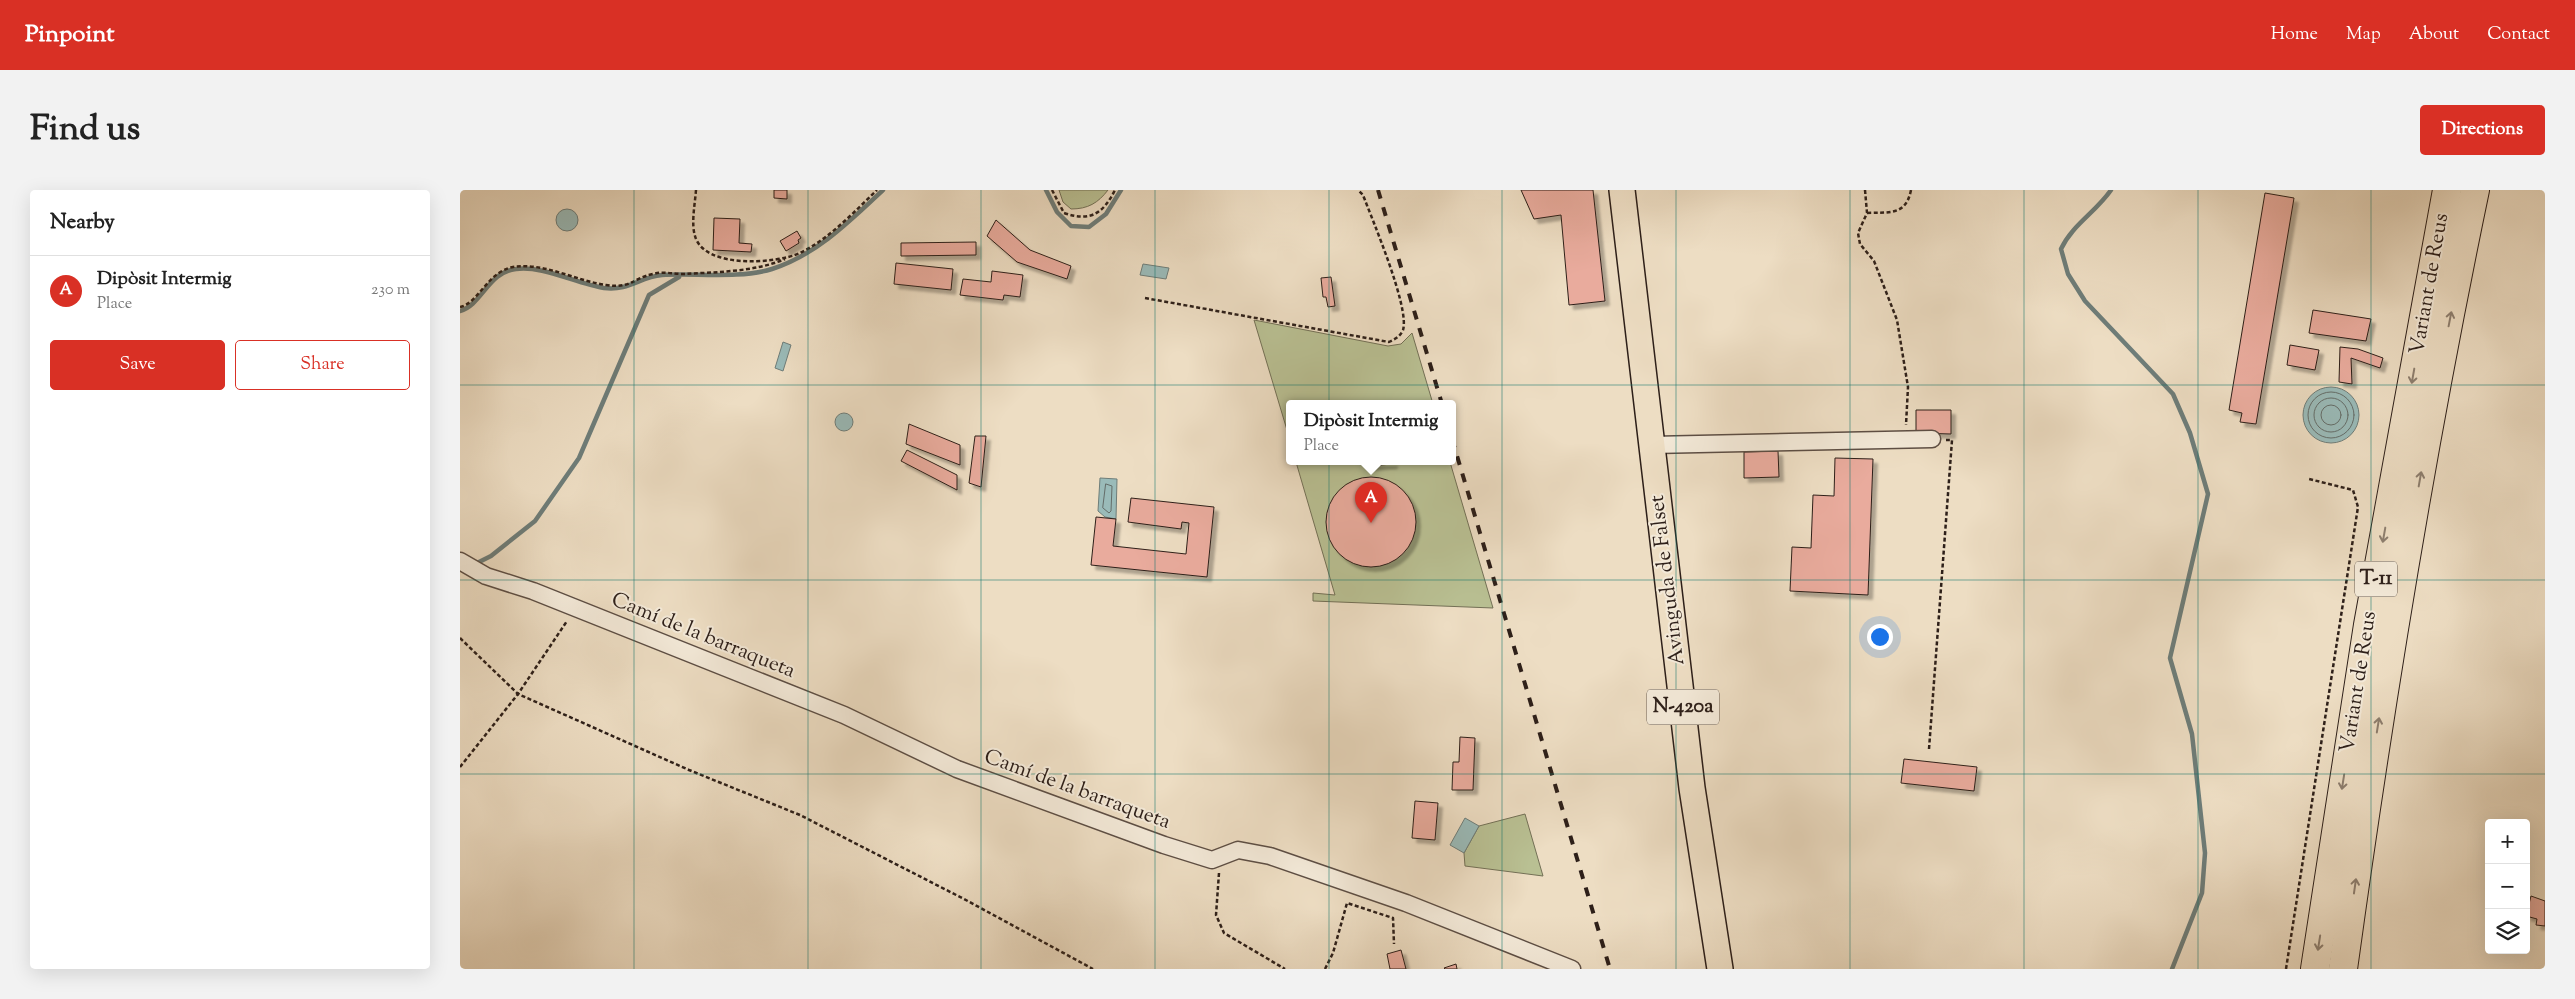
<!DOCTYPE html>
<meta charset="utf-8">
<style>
body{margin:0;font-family:"Sorts Mill Goudy",serif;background:#f2f2f2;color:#222}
.controls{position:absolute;right:15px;bottom:15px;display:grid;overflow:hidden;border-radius:5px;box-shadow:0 5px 20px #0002}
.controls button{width:45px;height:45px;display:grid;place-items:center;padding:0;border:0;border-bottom:1px solid #e0e0e0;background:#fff;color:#222;font:25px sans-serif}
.you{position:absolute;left:1419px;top:446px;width:18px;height:18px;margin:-12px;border:4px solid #fff;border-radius:50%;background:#1a73e8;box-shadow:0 0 0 8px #1a73e833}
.badge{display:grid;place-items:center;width:32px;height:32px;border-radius:50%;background:#d93025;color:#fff;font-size:16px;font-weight:700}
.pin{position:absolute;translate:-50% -41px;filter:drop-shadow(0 1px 2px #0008)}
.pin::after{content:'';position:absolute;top:26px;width:18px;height:15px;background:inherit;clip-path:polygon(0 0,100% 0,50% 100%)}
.popup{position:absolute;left:826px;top:210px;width:170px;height:65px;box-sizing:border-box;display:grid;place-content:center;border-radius:5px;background:#fff;filter:drop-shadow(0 1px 4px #0005);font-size:16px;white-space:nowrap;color:#767676}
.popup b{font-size:19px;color:#222}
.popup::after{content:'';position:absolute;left:50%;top:100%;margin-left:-10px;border:10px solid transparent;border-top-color:#fff}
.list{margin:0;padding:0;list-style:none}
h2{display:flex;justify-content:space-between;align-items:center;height:65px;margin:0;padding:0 20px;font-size:21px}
h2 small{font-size:16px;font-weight:400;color:#767676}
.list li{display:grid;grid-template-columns:32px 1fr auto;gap:15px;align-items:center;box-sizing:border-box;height:70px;padding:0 20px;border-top:1px solid #e0e0e0}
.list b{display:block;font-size:19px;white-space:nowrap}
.list p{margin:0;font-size:16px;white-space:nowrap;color:#767676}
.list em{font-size:16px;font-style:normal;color:#767676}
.actions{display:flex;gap:10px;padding:15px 20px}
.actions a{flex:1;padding:11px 0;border:1px solid #d93025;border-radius:5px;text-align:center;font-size:18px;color:#d93025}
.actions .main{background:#d93025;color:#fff}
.icon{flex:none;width:28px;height:28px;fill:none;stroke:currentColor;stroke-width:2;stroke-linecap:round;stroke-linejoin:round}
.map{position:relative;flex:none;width:2085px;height:779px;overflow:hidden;border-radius:5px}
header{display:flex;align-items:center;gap:30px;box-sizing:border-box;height:70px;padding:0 25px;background:#d93025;color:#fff}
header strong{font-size:24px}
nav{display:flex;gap:28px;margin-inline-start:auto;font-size:18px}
.intro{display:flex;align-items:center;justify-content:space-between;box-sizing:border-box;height:120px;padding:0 30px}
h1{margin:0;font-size:35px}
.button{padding:12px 22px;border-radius:5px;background:#d93025;color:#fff;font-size:18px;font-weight:700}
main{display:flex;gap:30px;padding:0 30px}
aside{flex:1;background:#fff;border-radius:5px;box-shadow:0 5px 20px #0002}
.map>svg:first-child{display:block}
.green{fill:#b9c093;stroke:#737056}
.water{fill:#9abbb9;stroke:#6e7d79}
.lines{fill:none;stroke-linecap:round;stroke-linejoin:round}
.shore{stroke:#646d69;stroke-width:1}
.stream{stroke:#6e7d79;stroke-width:4.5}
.building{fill:#e9ab9d;stroke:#2d1f19;filter:url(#shadow)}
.minor-casing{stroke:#5d4e44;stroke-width:19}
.primary-casing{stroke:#2d1f19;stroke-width:28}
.motorway-casing{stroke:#2d1f19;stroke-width:30}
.path{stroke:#2d1f19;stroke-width:2.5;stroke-dasharray:4 2.5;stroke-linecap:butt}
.minor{stroke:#f3e9d8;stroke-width:16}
.primary{stroke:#edddc3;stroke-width:25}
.motorway{stroke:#edddc3;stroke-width:28}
.rail{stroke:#2d1f19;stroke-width:4;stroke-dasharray:9 9;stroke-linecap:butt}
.oneway{stroke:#8d7e6e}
.grid{fill:none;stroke:#0f766e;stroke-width:1;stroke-opacity:0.55}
.labels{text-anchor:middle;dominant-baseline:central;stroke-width:4;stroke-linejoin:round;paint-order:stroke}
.shield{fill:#f3e9d8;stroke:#685c52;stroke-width:1}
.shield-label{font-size:20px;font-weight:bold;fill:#2d1f19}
.street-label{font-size:21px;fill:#2d1f19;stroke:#f3e9d8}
</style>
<header>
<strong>Pinpoint</strong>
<nav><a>Home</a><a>Map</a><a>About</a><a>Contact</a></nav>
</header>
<div class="intro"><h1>Find us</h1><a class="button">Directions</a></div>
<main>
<aside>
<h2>Nearby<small></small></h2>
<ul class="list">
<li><span class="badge">A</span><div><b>Dipòsit Intermig</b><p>Place</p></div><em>230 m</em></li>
</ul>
<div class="actions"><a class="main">Save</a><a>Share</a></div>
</aside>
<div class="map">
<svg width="2085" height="779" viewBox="0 0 2085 779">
<defs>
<filter id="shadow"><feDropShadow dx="4.5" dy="4.5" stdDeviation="1" flood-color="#0004"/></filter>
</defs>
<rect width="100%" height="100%" fill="#edddc3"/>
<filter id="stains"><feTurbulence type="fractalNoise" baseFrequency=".004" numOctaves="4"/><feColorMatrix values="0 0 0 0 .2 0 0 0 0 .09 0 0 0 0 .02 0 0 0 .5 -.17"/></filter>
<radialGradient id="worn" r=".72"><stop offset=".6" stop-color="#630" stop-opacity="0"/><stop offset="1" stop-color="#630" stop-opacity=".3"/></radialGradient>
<g class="green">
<path d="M599 0H648C638 13 628 19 611 19L603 12Z"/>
<polygon points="794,130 928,156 941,154 952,143 973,214 830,214 830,250"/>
<polygon points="836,272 990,272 1033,418 853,411 853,403 875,405"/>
<polygon points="1065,624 1083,686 1005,676 1004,663 1019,636"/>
</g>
<g class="water">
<circle cx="107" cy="30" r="11"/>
<polygon points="683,74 709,78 706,89 680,85"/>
<polygon points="323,152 331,155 323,181 315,178"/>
<circle cx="1871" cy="225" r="28"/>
<circle cx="384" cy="232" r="9"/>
<polygon points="640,288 657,289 656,329 645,327 638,321"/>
<polygon points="1005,628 1019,636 1004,663 990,655"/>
</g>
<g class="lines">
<g class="shore">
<circle cx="1871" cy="225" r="23"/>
<circle cx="1871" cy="225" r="17"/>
<circle cx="1871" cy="225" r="10"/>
<polygon points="646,294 652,296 651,321 649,323 643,318"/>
</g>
<g class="stream">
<polyline points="586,0 597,22 611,36 629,37 646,24 661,0"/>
<path d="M1651 0C1636 22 1612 35 1601 59L1608 84 1625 111 1713 204 1730 243 1748 304 1710 468 1732 544 1745 663 1742 703 1712 779"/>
<path d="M0 121C22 115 28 82 56 79 82 75 117 94 144 98 170 101 179 87 202 85 236 83 279 89 312 79 356 65 390 31 423 0"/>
<polyline points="15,374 31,366 75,331 119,268 189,105 219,87"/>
</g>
</g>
<g class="building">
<polygon points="314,0 327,0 327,9 314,8"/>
<polygon points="1061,0 1133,0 1145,111 1109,115 1101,25 1074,29"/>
<polygon points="1805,3 1834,8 1796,234 1780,232 1782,223 1769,220"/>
<polygon points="254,28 280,29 279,53 292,54 291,62 253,60"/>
<polygon points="536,30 570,60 611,76 607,89 557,72 527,46"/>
<polygon points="337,41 341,48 338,50 339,53 326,61 320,51"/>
<polygon points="516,52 516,65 441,66 441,53"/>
<polygon points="436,73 493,79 491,100 434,94"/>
<polygon points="532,81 563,85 560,107 544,105 543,110 500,105 503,89 531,92"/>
<polygon points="871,87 875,116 868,117 866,107 863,107 861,88"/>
<polygon points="1853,120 1911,129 1906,151 1849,143"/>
<polygon points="1830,155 1859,160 1855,180 1827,175"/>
<polygon points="1880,157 1898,159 1923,168 1920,178 1891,168 1892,194 1879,192"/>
<polygon points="1456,220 1491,220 1491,244 1456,243"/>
<polygon points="449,234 500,255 500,275 446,254"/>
<polygon points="515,246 526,246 521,297 509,293"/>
<polygon points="447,260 497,285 497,300 441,271"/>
<polygon points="1318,261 1319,287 1284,288 1284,262"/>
<polygon points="1375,268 1413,269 1408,405 1330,401 1332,357 1351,358 1353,305 1374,306"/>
<polygon points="906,272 933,272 933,274 906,276"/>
<circle cx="911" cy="332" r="45"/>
<polygon points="671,308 754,317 747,387 631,375 636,327 656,329 653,356 726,364 729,333 722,332 721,339 668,332"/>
<polygon points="1000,547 1015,548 1013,600 992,600 993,572 999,572"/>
<polygon points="1444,569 1517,577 1514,601 1441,593"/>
<polygon points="955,611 978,613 975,650 952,648"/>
<polygon points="2071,706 2085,711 2085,736 2076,735 2077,729 2066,726"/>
<polygon points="941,760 946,779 930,779 927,764"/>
<polygon points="996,774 997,779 985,779 984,778"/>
</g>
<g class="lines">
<defs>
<g id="minor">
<polyline points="1192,255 1472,249"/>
<polyline points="0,371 26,386 73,401 384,525 497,579 704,655 752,670 778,660 810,666 946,713 1112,779"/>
</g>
<polyline id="primary" points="1162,0 1232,598 1260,779"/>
<g id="motorway">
<polyline points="1855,779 1908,435 1987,0"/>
<path d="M1883 779C1919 518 1961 258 2015 0"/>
</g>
</defs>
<use href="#minor" class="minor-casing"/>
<use href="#primary" class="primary-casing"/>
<use href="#motorway" class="motorway-casing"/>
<g class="path">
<path d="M236 0C235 14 231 33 235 46 244 79 316 74 340 63 369 49 394 22 417 0"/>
<path d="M592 0 604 23C630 32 643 24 655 0"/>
<polyline points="1405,0 1407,23 1398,43 1400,54 1414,71 1437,130 1448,197 1446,235"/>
<path d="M1407 23C1429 22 1446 26 1451 0"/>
<path d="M685 108 929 152C935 149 940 147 943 140 950 118 912 29 903 5L898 0"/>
<path d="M0 117C19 113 27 82 53 77 84 72 116 91 146 95 171 99 173 88 193 84 203 81 213 84 224 84 256 82 295 82 325 69"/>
<polyline points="0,448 58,504 229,580 340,625 504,709 633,779"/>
<polyline points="1469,559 1492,250 1486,250"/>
<polyline points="0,577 58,504 107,431"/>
<polyline points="759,683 756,725 764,743 825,779"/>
<polyline points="865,779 873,763 887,713 933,728 934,754"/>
<polyline points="1826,779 1898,317 1893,300 1849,289"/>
</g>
<use href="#minor" class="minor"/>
<use href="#primary" class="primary"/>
<use href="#motorway" class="motorway"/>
<g class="rail">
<polyline points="918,0 982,214"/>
<polyline points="992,249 1150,779"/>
</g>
</g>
<defs><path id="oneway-shaft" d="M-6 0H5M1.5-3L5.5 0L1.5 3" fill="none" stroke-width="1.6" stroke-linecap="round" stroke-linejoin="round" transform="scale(1.25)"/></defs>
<g class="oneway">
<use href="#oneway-shaft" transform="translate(1990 129) rotate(-79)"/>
<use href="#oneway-shaft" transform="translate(1953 186) rotate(100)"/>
<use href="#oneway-shaft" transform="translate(1960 289) rotate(-80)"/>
<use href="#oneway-shaft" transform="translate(1924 345) rotate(100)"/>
<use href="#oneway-shaft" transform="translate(1918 535) rotate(-81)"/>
<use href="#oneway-shaft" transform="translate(1883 592) rotate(99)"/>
<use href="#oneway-shaft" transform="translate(1895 696) rotate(-82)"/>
<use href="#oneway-shaft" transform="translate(1859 753) rotate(99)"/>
</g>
<path class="grid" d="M174 0V779M348 0V779M521 0V779M695 0V779M869 0V779M1042 0V779M1216 0V779M1390 0V779M1564 0V779M1738 0V779M1911 0V779M0 195H2085M0 390H2085M0 584H2085"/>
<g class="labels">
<g class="shield">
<rect x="1895" y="371.5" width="42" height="35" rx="4"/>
<rect x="1187" y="499.5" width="72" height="35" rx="4"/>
</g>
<g class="shield-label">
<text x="1916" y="389">T-11</text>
<text x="1223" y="517">N-420a</text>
</g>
<g class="street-label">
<text transform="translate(1970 94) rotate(-80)">Variant de Reus</text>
<text transform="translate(1208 390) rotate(-97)">Avinguda de Falset</text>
<text transform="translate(243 446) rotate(22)">Camí de la barraqueta</text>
<text transform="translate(1899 492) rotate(-81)">Variant de Reus</text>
<text transform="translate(617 600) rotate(20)">Camí de la barraqueta</text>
</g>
</g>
<rect width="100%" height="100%" filter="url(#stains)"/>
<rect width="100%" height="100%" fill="url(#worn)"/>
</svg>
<div class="controls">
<button>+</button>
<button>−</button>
<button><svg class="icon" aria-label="layers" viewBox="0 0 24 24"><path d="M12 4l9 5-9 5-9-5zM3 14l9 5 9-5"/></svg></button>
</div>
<div class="you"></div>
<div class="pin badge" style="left:911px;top:333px">A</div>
<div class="popup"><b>Dipòsit Intermig</b>Place</div>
</div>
</main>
